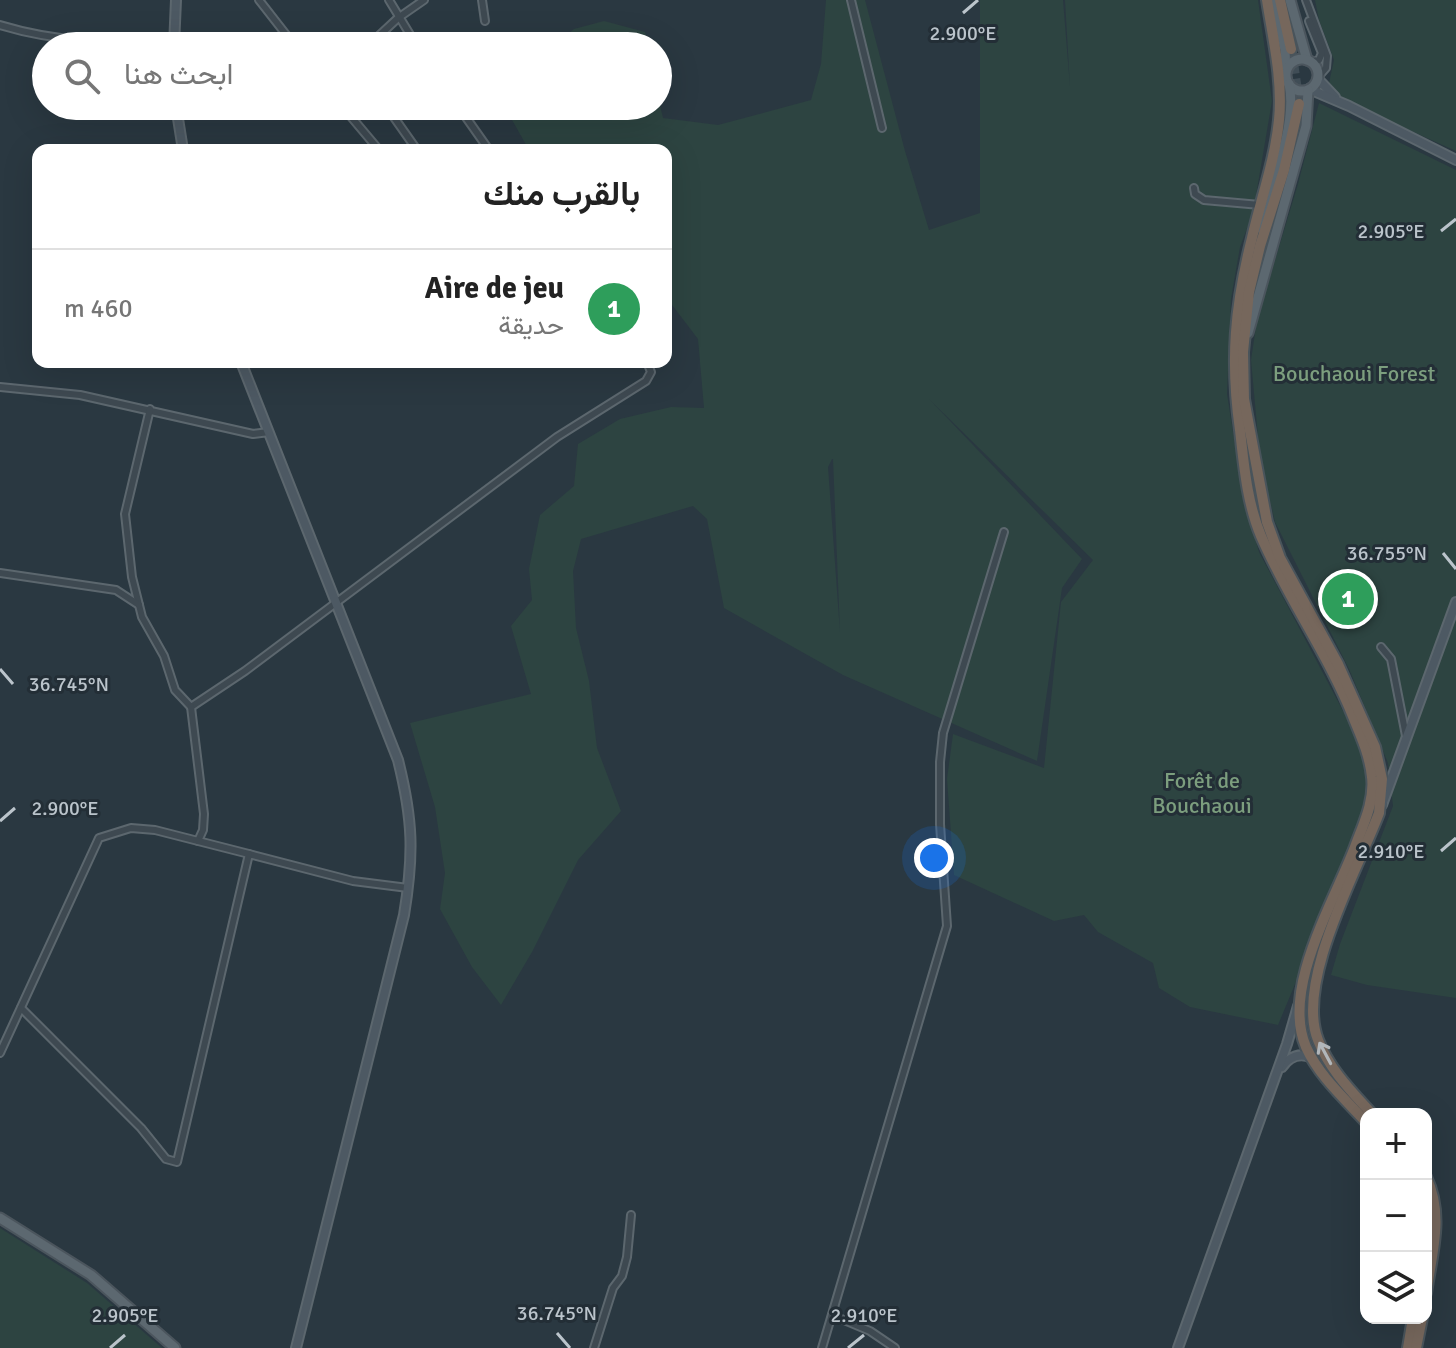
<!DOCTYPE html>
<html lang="ar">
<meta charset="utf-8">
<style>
body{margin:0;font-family:Signika,Vazirmatn,sans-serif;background:#f2f2f2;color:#222;direction:rtl}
.controls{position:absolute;right:24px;bottom:24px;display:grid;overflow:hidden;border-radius:16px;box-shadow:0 8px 32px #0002}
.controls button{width:72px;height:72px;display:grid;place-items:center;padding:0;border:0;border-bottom:2px solid #e0e0e0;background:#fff;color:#222;font:40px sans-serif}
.you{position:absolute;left:934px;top:858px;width:28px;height:28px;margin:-20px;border:6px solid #fff;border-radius:50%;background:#1a73e8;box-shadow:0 0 0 12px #1a73e833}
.badge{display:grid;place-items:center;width:52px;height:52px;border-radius:50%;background:#ea580c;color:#fff;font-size:26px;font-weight:700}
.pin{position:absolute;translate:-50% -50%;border:4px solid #fff;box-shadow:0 2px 8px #0006}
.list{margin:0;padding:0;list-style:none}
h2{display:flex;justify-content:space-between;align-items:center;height:104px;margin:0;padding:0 32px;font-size:34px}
h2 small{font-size:26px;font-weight:400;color:#767676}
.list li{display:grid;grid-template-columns:52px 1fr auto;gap:24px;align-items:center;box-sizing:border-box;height:120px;padding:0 32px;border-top:2px solid #e0e0e0}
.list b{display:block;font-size:30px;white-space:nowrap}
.list p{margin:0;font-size:26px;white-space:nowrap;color:#767676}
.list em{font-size:26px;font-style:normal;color:#767676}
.icon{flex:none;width:44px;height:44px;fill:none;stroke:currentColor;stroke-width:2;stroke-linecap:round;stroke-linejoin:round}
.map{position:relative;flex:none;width:1456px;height:1348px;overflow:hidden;direction:ltr}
.search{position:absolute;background:#fff;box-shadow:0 8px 32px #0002;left:32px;top:32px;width:640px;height:88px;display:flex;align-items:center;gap:20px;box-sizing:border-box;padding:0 28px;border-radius:44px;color:#767676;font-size:30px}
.panel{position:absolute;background:#fff;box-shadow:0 8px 32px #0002;left:32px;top:144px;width:640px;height:224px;border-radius:16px;direction:rtl}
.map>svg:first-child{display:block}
.green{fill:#2d4441;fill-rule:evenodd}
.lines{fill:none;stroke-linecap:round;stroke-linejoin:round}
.highway-tunnel{stroke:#404d56;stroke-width:10;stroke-dasharray:10 5;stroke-linecap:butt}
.street-casing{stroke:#5c676e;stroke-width:10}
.secondary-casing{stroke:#5c676e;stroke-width:12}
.primary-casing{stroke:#4b555d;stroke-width:13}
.highway-casing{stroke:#49545b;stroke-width:14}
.street{stroke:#3e4951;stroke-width:6}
.secondary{stroke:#4d5963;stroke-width:8}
.primary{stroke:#5c6870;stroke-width:9}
.highway{stroke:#76675c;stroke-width:10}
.oneway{stroke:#b1b6ba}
.ticks{fill:none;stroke:#bbc4cb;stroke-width:3}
.labels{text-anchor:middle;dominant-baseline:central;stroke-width:6;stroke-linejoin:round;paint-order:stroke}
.park-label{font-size:22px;fill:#7c9e7e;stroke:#232e36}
.ticks-label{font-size:20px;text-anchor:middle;fill:#bbc4cb;stroke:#232e36;stroke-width:6;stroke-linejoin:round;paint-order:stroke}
</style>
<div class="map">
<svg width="1456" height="1348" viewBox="0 0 1456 1348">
<rect width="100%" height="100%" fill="#2a3841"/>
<g class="green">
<path d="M826 0H865L905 151 929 230 980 213V0H1063L1070 87 1065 0H1258L1272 101 1253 213 1240 247 1231 299 1227 394 1243 495 1259 552 1361 745 1370 772 1366 802 1353 845 1278 1025 1190 1007 1159 988 1153 963 1098 932 1084 915 1054 921 954 875 947 779 953 734 1044 768 1061 602 1093 560 929 399 1082 559 1062 588 1037 761 843 675 724 608 707 519 693 506 581 539 573 571 576 628 589 681 597 748 621 811 578 860 532 952 501 1005 472 967 440 909 445 873 435 807 410 723 531 694 511 626 532 600 529 569 540 515 574 486 578 444 620 419 671 407 704 408 698 339 666 297V150H529L507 111 508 106H658V97L663 118 718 125 811 100 821 64ZM832 459H833L840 632 828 467Z"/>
<polygon points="1315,0 1456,0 1456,151 1342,100 1334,92 1329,83 1334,60 1319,20"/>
<polygon points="604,21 645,32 648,46 555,46 574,29"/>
<polygon points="1319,103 1456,170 1456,998 1367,985 1331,975 1340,944 1393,806 1388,763 1349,669 1275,522 1260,459 1251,360 1257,320 1298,184"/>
<polygon points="0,1228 87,1283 162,1348 0,1348"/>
</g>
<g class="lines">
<polyline class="highway-tunnel" points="1291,49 1299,104"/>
<defs>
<g id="street">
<polyline points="259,0 295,46"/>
<polyline points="389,0 417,46"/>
<polyline points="482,0 485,21"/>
<polyline points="851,0 882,128"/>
<polyline points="1306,0 1327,56 1326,68 1318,77"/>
<polyline points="1309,21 1322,53 1319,60 1312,62"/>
<path d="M0 25C59 43 113 43 174 42"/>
<polyline points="368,46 398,18 424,0"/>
<polyline points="342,106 379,150"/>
<polyline points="386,106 417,150"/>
<polyline points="458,106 489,150"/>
<polyline points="1194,188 1195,194 1204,200 1260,205"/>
<polyline points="0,387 80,395 253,434 269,432"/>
<polyline points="150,409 125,514 132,577 142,617 164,656 175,690 191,707 245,671 557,437 646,381 651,372 647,362"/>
<polyline points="0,573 116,590 139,605"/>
<polyline points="1381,647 1391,659 1406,736"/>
<polyline points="191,707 204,814 203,830 198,841"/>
<polyline points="21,1008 141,1128 166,1159 177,1162 249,854 353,881 408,888"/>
<polyline points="0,1053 99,838 131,828 155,830 249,854"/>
<polyline points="832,1315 870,1331 895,1348"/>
<polyline points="594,1348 613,1288 622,1276 627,1257 631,1215"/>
<polyline points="822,1348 947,926 940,824 940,762 943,733 1004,532"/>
</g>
<g id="secondary">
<polyline points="174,46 176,0"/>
<polyline points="1318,79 1335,97"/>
<polyline points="1309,89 1349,106 1456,160"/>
<polyline points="176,106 183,150"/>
<path d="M241 362 398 760C413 820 414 854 404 915L296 1348"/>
<polyline points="1382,805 1456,602"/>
<path d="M1282 1067C1289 1057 1300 1052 1312 1058"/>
<polyline points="1178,1348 1287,1044 1298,1006"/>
</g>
<g id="primary">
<polyline points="1274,0 1285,50 1286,71"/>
<polyline points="1290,0 1307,60"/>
<circle cx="1302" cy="75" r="16"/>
<path d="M1259 228C1271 187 1298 124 1289 84"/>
<polyline points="1248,333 1306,126 1308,90"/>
<polyline points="0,1218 91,1275 175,1348"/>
</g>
<g id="highway">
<path d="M1267 0C1273 39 1283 80 1279 120 1275 160 1261 199 1252 238 1235 306 1230 360 1240 430 1244 465 1247 503 1261 536 1288 599 1329 655 1354 719 1362 738 1370 757 1372 777 1375 801 1363 825 1355 847 1334 902 1281 989 1306 1047 1319 1076 1345 1099 1366 1122"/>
<polyline points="1280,0 1291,49"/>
<path d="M1299 104 1284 170 1260 246 1249 292 1243 352 1244 399 1267 522 1280 558 1338 664 1375 747 1382 779 1379 813C1357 871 1295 982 1318 1040 1329 1069 1352 1092 1372 1114"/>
<path d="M1426 1177C1444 1214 1432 1253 1426 1293"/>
<polyline points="1426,1215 1426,1242"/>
<polyline points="1408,1348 1413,1318"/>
<polyline points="1416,1348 1422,1318"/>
</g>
</defs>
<use href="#street" class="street-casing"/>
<use href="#secondary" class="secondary-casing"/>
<use href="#primary" class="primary-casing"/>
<use href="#highway" class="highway-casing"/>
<use href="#street" class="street"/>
<use href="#secondary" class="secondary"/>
<use href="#primary" class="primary"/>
<use href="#highway" class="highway"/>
</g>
<defs><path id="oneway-shaft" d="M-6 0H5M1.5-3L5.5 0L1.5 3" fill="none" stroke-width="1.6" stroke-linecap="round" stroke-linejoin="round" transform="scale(2)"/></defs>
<use class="oneway" href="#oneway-shaft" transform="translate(1325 1053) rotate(-118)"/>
<path class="ticks" d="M963 13 978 0M1441 231 1456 219M1443 553 1456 569M0 669 13 684M0 821 15 808M1441 851 1456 838M557 1333 570 1348M110 1348 125 1335M848 1348 864 1335"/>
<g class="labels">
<g class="park-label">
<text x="1354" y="373">Bouchaoui Forest</text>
<text x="1202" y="780">Forêt de<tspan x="1202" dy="25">Bouchaoui</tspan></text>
</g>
</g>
<g class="ticks-label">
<text x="963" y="40">2.900°E</text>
<text x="1391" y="238">2.905°E</text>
<text x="1387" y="560">36.755°N</text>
<text x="69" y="691">36.745°N</text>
<text x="65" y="815">2.900°E</text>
<text x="1391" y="858">2.910°E</text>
<text x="557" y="1320">36.745°N</text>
<text x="125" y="1322">2.905°E</text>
<text x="864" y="1322">2.910°E</text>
</g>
</svg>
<div class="controls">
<button>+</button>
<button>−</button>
<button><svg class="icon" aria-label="layers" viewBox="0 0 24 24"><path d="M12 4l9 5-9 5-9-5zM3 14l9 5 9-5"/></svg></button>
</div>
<div class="you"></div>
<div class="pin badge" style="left:1348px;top:599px;background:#2e9e5b">1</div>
<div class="search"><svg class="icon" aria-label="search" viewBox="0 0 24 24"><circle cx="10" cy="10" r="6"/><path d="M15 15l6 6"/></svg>ابحث هنا</div>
<section class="panel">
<h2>بالقرب منك<small></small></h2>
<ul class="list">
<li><span class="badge" style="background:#2e9e5b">1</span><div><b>Aire de jeu</b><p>حديقة</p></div><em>460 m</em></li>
</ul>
</section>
</div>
